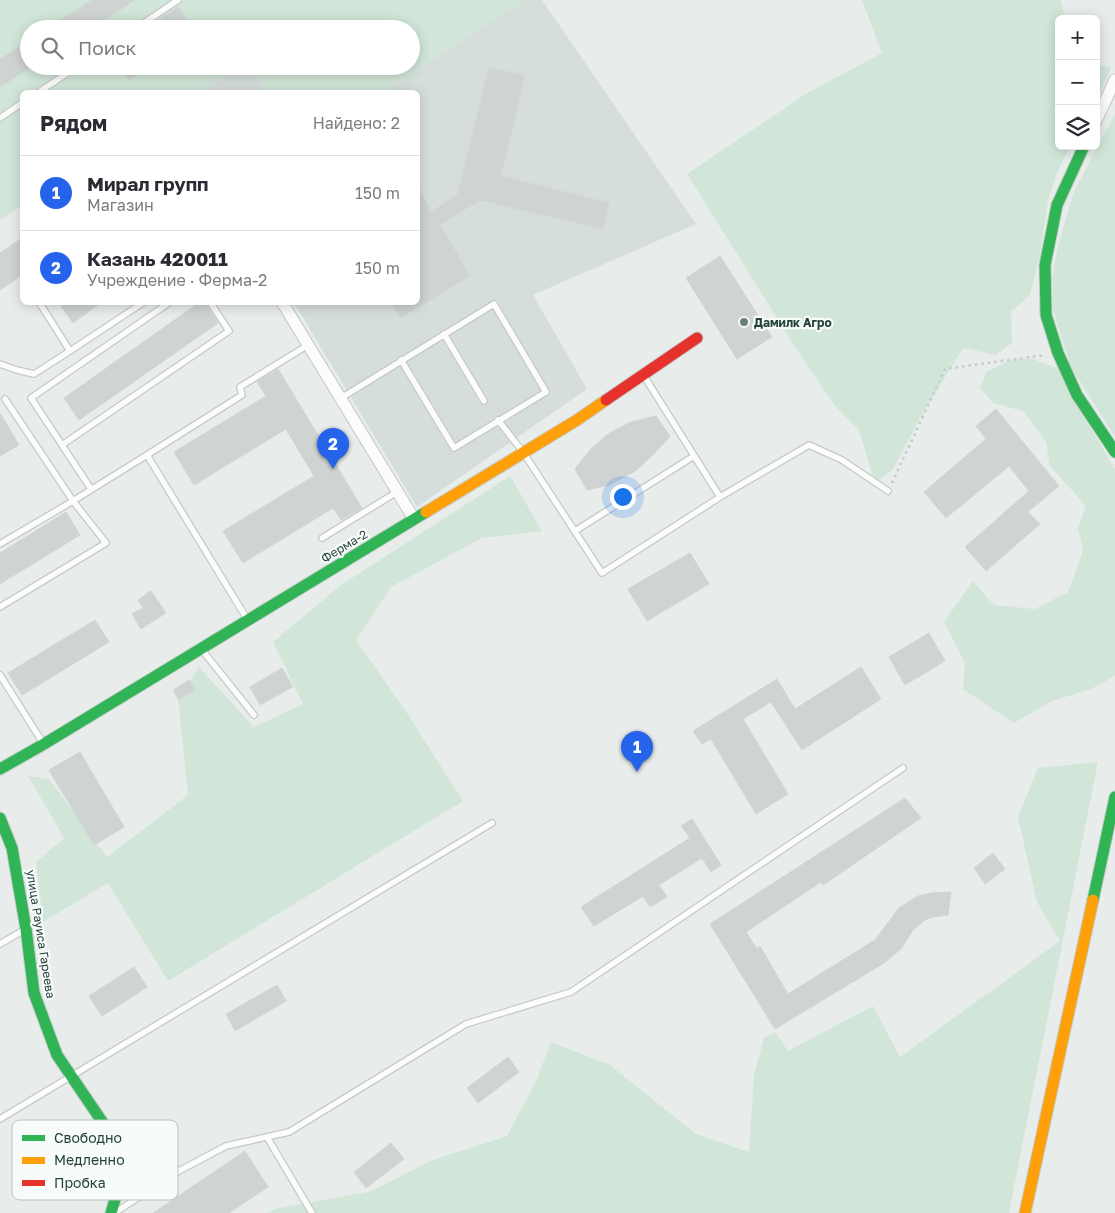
<!DOCTYPE html>
<html lang="ru">
<meta charset="utf-8">
<style>
body{margin:0;font-family:"Golos Text",sans-serif;background:#f2f2f3;color:#2b2b33}
.controls{position:absolute;right:15px;top:15px;display:grid;overflow:hidden;border-radius:8px;box-shadow:0 2px 12px #0003}
.controls button{width:45px;height:45px;display:grid;place-items:center;padding:0;border:0;border-bottom:1px solid #e1e1e2;background:#fff;color:#2b2b33;font:25px sans-serif}
.you{position:absolute;left:622px;top:496px;width:18px;height:18px;margin:-12px;border:4px solid #fff;border-radius:50%;background:#1a73e8;box-shadow:0 0 0 8px #1a73e833}
.badge{display:grid;place-items:center;width:32px;height:32px;border-radius:50%;background:#2563eb;color:#fff;font-size:16px;font-weight:700}
.pin{position:absolute;translate:-50% -41px;filter:drop-shadow(0 1px 2px #0008)}
.pin::after{content:'';position:absolute;top:26px;width:18px;height:15px;background:inherit;clip-path:polygon(0 0,100% 0,50% 100%)}
.list{margin:0;padding:0;list-style:none}
h2{display:flex;justify-content:space-between;align-items:center;height:65px;margin:0;padding:0 20px;font-size:21px}
h2 small{font-size:16px;font-weight:400;color:#7c7c81}
.list li{display:grid;grid-template-columns:32px 1fr auto;gap:15px;align-items:center;box-sizing:border-box;height:75px;padding:0 20px;border-top:1px solid #e1e1e2}
.list b{display:block;font-size:19px;white-space:nowrap}
.list p{margin:0;font-size:16px;white-space:nowrap;color:#7c7c81}
.list em{font-size:16px;font-style:normal;color:#7c7c81}
.icon{flex:none;width:28px;height:28px;fill:none;stroke:currentColor;stroke-width:2;stroke-linecap:round;stroke-linejoin:round}
.map{position:relative;flex:none;width:1115px;height:1213px;overflow:hidden}
.search{position:absolute;background:#fff;box-shadow:0 2px 12px #0003;left:20px;top:20px;width:400px;height:55px;display:flex;align-items:center;gap:12px;box-sizing:border-box;padding:0 18px;border-radius:28px;color:#7c7c81;font-size:19px}
.panel{position:absolute;background:#fff;box-shadow:0 2px 12px #0003;left:20px;top:90px;width:400px;height:215px;border-radius:8px}
.map>svg:first-child{display:block}
.built{fill:#d6dedb}
.green{fill:#d1e6d8}
.building{fill:#cfd4d2;stroke:#d1d6d4}
.lines{fill:none;stroke-linecap:round;stroke-linejoin:round}
.lane-casing{stroke:#c5cac8;stroke-width:8}
.street-casing{stroke:#c5cac8;stroke-width:13}
.fast-casing{stroke:#c3cbc8;stroke-width:13}
.slow-casing{stroke:#c3cbc8;stroke-width:13}
.jam-casing{stroke:#c3cbc8;stroke-width:13}
.path{stroke:#c3ccca;stroke-width:2.5;stroke-dasharray:2.5 4;stroke-linecap:butt}
.lane{stroke:#fcfcfc;stroke-width:5.5}
.street{stroke:#fcfcfc;stroke-width:11}
.fast{stroke:#30b455;stroke-width:11}
.slow{stroke:#ff9f0a;stroke-width:11}
.jam{stroke:#e5322d;stroke-width:11}
.poi-dot{fill:#697e78;stroke:#f7fbf9;stroke-width:2}
.labels{text-anchor:middle;dominant-baseline:central;stroke-width:4.5;stroke-linejoin:round;paint-order:stroke}
.poi-label{font-size:12px;font-weight:bold;fill:#24423a;stroke:#f7fbf9;text-anchor:start}
.street-label{font-size:12px;fill:#24423a;stroke:#f7fbf9}
.key{fill:#f7fbf9;stroke:#b8c4c0;stroke-width:1}
.key-label{font-size:14px;fill:#24423a}
</style>
<div class="map">
<svg width="1115" height="1213" viewBox="0 0 1115 1213">
<rect width="100%" height="100%" fill="#e8edeb"/>
<g class="built">
<polygon points="524,0 542,0 696,224 533,295 587,389 417,507 294,303 418,302 418,92 383,92"/>
<polygon points="242,66 251,66 268,92 199,92"/>
</g>
<g class="green">
<polygon points="0,0 524,0 383,92 268,92 251,66 411,66 411,29 29,29 29,66 242,66 199,92 22,92 22,205 0,220"/>
<polygon points="862,0 1061,0 1065,19 1059,19 1059,146 1070,146 1057,173 1048,201 1040,255 1030,295 1011,312 1012,343 996,355 963,348 923,413 893,469 875,483 859,430 835,406 790,339 687,174 807,93 882,53"/>
<polygon points="1096,64 1111,68 1096,103"/>
<polygon points="1115,114 1115,437 1071,367 1053,310 1052,278 1058,246 1074,191"/>
<polygon points="1014,359 1033,359 1059,369 1085,418 1115,469 1115,676 1091,689 1052,701 1014,723 963,689 965,663 944,622 973,581 994,605 1035,609 1068,592 1083,551 1078,528 1086,506 1050,466 1046,442 1023,411 993,403 980,388 986,372"/>
<polygon points="510,476 542,531 482,538 391,587 356,640 409,716 463,801 168,981 108,883 43,922 36,862 64,838 28,776 49,779 107,857 188,795 178,699 199,667 254,727 303,704 273,642 341,585"/>
<polygon points="1098,762 1009,1213 267,1213 274,1209 372,1191 430,1161 507,1136 536,1081 551,1042 610,1065 696,1134 749,1152 754,1074 764,1038 775,1032 788,1051 873,1006 900,1057 1060,941 1037,902 1018,817 1038,768"/>
</g>
<g class="building">
<polygon points="92,0 135,0 90,29 47,29"/>
<polygon points="178,7 192,29 145,29"/>
<polygon points="29,41 29,68 0,87 0,59"/>
<polygon points="120,66 150,66 129,80"/>
<polygon points="489,67 525,76 501,176 609,203 603,229 480,200 440,225 470,276 400,318 391,302 418,302 418,188 431,212 458,194"/>
<polygon points="22,238 22,275 0,290 0,253"/>
<polygon points="720,256 772,337 737,359 686,278"/>
<polygon points="58,302 102,302 73,323"/>
<polygon points="200,302 204,302 218,323 79,420 64,398"/>
<polygon points="278,369 362,508 341,520 333,508 243,563 223,531 314,476 286,429 194,485 174,452 266,396 257,382"/>
<polygon points="996,409 1059,486 1028,512 1040,524 986,571 965,547 1029,491 1009,466 946,518 924,492 986,439 976,426"/>
<polygon points="0,413 19,445 0,456"/>
<polygon points="656,416 670,436 653,455 635,471 610,485 587,490 575,469 590,450 608,434 631,422"/>
<polygon points="66,512 80,535 0,584 0,553"/>
<polygon points="690,553 709,584 647,621 628,589"/>
<polygon points="151,591 166,613 141,629 132,614 143,608 138,600"/>
<polygon points="95,620 109,642 22,695 8,673"/>
<polygon points="929,633 945,661 905,685 889,657"/>
<polygon points="861,667 881,699 802,750 771,702 743,719 788,794 756,814 711,739 702,744 693,731 777,679 795,709"/>
<polygon points="282,668 293,687 260,705 250,687"/>
<polygon points="189,680 195,690 179,700 173,690"/>
<polygon points="80,752 124,827 94,845 49,770"/>
<polygon points="905,798 921,818 823,885 821,882 746,932 757,949 760,946 788,994 875,940 899,908 918,896 931,893 951,892 948,915 932,917 925,920 913,930 901,949 884,963 775,1029 710,924"/>
<polygon points="692,819 721,865 711,872 702,858 659,885 667,897 650,907 643,896 594,926 581,907 690,838 681,826"/>
<polygon points="993,853 1005,869 985,884 974,868"/>
<polygon points="134,967 147,987 102,1016 89,996"/>
<polygon points="277,985 286,1001 235,1031 226,1014"/>
<polygon points="508,1057 519,1072 478,1103 467,1088"/>
<polygon points="391,1143 404,1159 366,1188 354,1172"/>
<polygon points="245,1151 268,1187 229,1213 153,1213"/>
</g>
<g class="lines">
<defs>
<g id="lane">
<polyline points="135,29 178,0"/>
<polyline points="39,92 78,66"/>
<polyline points="0,118 22,103"/>
<polyline points="39,302 70,351 144,302"/>
<polyline points="444,334 484,401"/>
<polyline points="0,364 17,370 34,374 70,351"/>
<polyline points="644,376 720,497 809,445 842,460 888,491"/>
<polyline points="341,398 494,304 546,392 454,448 401,360"/>
<polyline points="5,399 73,501 147,455 247,619"/>
<polyline points="498,420 523,452 602,573 720,497"/>
<polyline points="62,445 229,331 210,302"/>
<polyline points="147,455 242,395 240,387 308,345"/>
<polyline points="91,489 31,398 170,302"/>
<polyline points="575,531 694,456"/>
<polyline points="322,538 397,492"/>
<polyline points="0,544 73,501 106,543 0,607"/>
<polyline points="202,650 254,715"/>
<polyline points="0,675 43,743"/>
<polyline points="0,944 24,930"/>
<polyline points="0,1119 492,823"/>
<polyline points="267,1137 312,1213"/>
<path d="M124 1153C137 1169 157 1171 177 1172"/>
<polyline points="116,1212 177,1172 226,1146 289,1132 466,1024 571,992 903,768"/>
</g>
<g id="street">
<polyline points="1096,121 1115,80"/>
<polyline points="282,302 414,519"/>
</g>
<g id="fast">
<polyline points="1084,146 1057,205 1045,265 1046,315 1058,353 1077,395 1115,452"/>
<polyline points="0,769 44,744 426,512"/>
<polyline points="0,818 12,848 26,929 34,993 57,1055 120,1148 121,1170 118,1189 111,1213"/>
<polyline points="1093,900 1115,797"/>
</g>
<g id="slow">
<polyline points="426,512 577,420 606,400"/>
<polyline points="1025,1213 1093,900"/>
</g>
<polyline id="jam" points="606,400 697,338"/>
</defs>
<use href="#lane" class="lane-casing"/>
<use href="#street" class="street-casing"/>
<use href="#fast" class="fast-casing"/>
<use href="#slow" class="slow-casing"/>
<use href="#jam" class="jam-casing"/>
<polyline class="path" points="892,483 945,369 1045,355"/>
<use href="#lane" class="lane"/>
<use href="#street" class="street"/>
<use href="#fast" class="fast"/>
<use href="#slow" class="slow"/>
<use href="#jam" class="jam"/>
</g>
<circle class="poi-dot" cx="744" cy="322" r="5"/>
<g class="labels">
<g class="poi-label">
<text x="754" y="322">Дамилк Агро</text>
</g>
<g class="street-label">
<text transform="translate(344 546) rotate(-31)">Ферма-2</text>
<text transform="translate(41 934) rotate(81)">улица Рауиса Гареева</text>
</g>
</g>
<rect x="12" y="1120" width="166" height="80" rx="8" class="key"/>
<rect x="22" y="1135" width="23" height="6" fill="#30b455"/>
<rect x="22" y="1157" width="23" height="7" fill="#ff9f0a"/>
<rect x="22" y="1180" width="23" height="6" fill="#e5322d"/>
<g class="key-label">
<text x="54" y="1143">Свободно</text>
<text x="54" y="1165">Медленно</text>
<text x="54" y="1188">Пробка</text>
</g>
</svg>
<div class="controls">
<button>+</button>
<button>−</button>
<button><svg class="icon" aria-label="layers" viewBox="0 0 24 24"><path d="M12 4l9 5-9 5-9-5zM3 14l9 5 9-5"/></svg></button>
</div>
<div class="you"></div>
<div class="pin badge" style="left:637px;top:772px">1</div>
<div class="pin badge" style="left:333px;top:469px">2</div>
<div class="search"><svg class="icon" aria-label="search" viewBox="0 0 24 24"><circle cx="10" cy="10" r="6"/><path d="M15 15l6 6"/></svg>Поиск</div>
<section class="panel">
<h2>Рядом<small>Найдено: 2</small></h2>
<ul class="list">
<li><span class="badge">1</span><div><b>Мирал групп</b><p>Магазин</p></div><em>150 m</em></li>
<li><span class="badge">2</span><div><b>Казань 420011</b><p>Учреждение · Ферма-2</p></div><em>150 m</em></li>
</ul>
</section>
</div>
